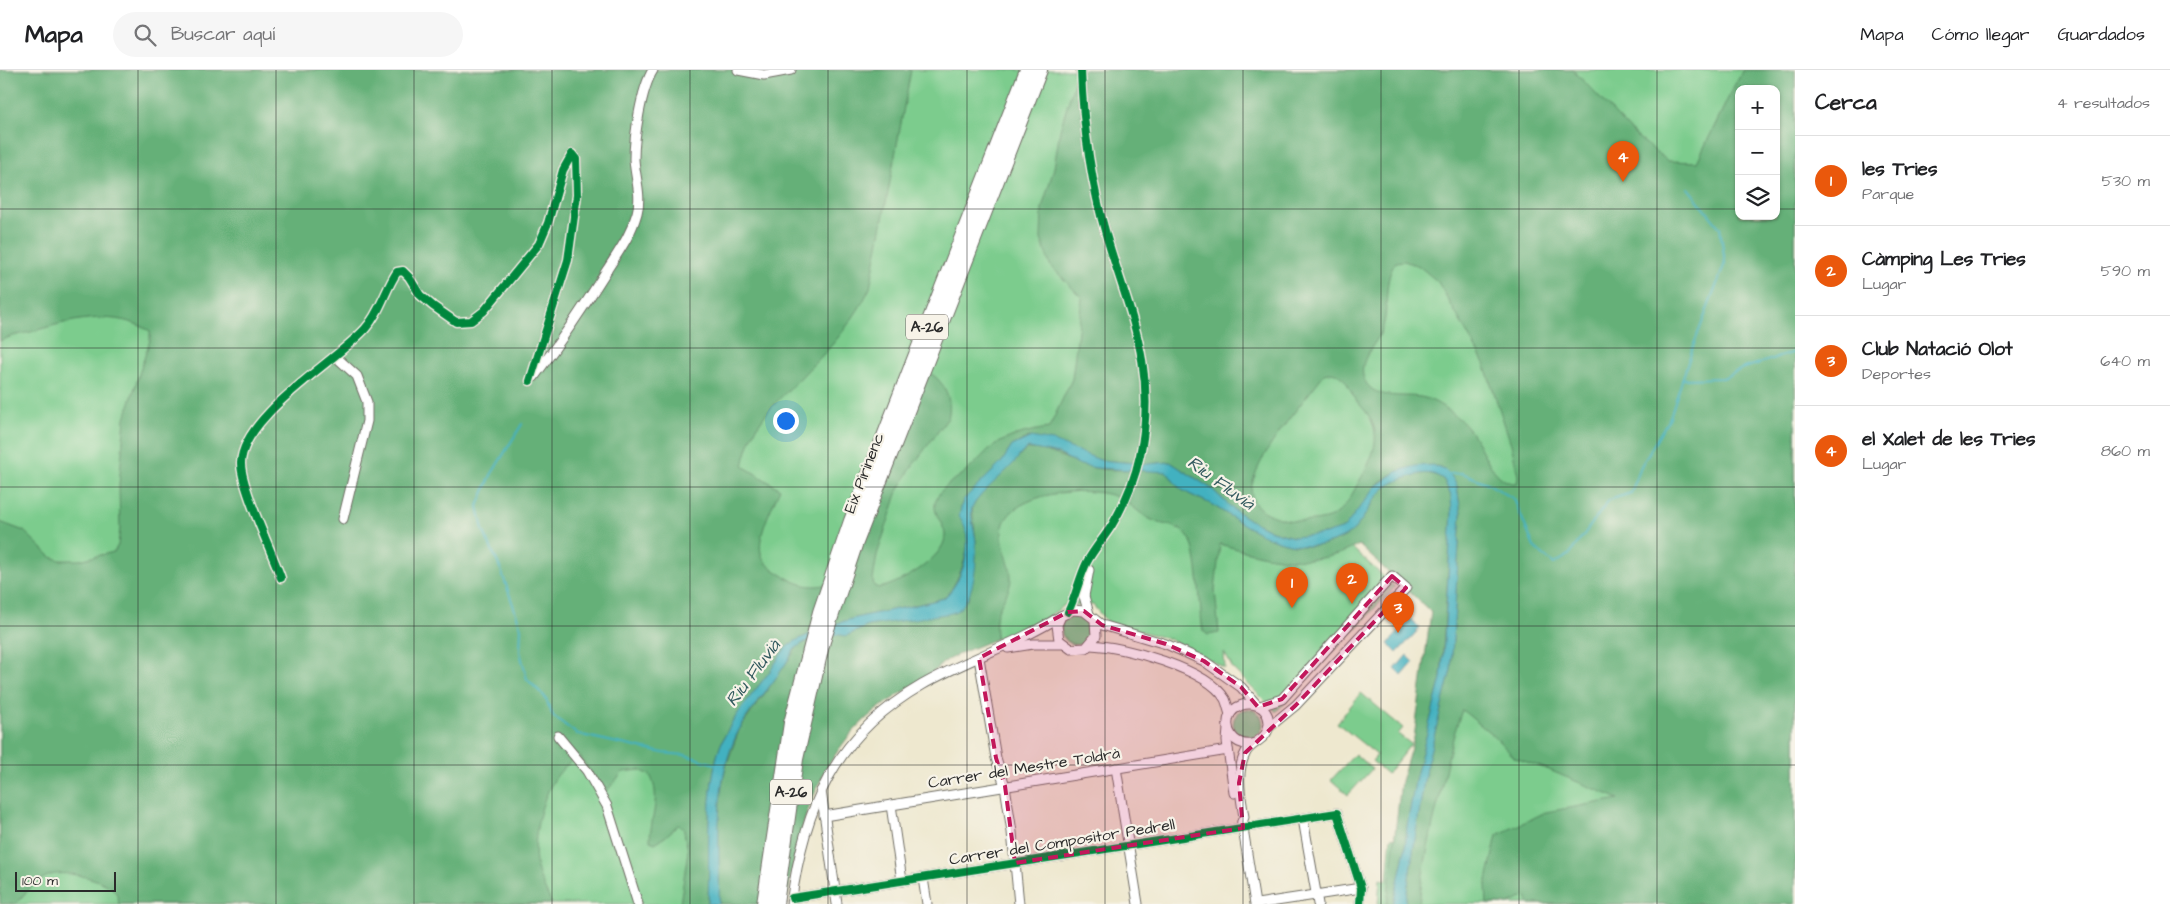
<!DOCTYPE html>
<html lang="es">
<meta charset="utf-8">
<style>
body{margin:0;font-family:"Architects Daughter",sans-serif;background:#f6f6f6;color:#202124}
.controls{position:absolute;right:15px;top:15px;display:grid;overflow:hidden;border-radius:10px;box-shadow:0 1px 4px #0004}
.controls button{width:45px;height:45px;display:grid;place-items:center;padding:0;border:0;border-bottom:1px solid #e0e0e0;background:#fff;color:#202124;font:25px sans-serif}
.scale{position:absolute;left:15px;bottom:12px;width:101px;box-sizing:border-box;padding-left:5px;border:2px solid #2b2b2b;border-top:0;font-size:14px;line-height:18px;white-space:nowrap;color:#2b2b2b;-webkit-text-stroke:4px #f7f3e8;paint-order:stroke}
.you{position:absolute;left:785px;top:350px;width:18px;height:18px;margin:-12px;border:4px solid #fff;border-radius:50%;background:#1a73e8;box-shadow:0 0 0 8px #1a73e833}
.badge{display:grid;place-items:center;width:32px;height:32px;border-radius:50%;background:#ea580c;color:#fff;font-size:16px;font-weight:700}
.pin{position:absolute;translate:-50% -41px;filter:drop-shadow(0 1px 2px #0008)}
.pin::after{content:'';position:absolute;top:26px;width:18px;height:15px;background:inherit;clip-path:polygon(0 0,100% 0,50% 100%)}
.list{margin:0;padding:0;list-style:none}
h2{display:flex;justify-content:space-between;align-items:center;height:65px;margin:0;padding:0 20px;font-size:21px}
h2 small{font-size:16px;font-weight:400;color:#757577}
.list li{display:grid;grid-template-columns:32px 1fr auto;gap:15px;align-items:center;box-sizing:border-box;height:90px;padding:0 20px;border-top:1px solid #e0e0e0}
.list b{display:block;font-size:19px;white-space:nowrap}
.list p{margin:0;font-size:16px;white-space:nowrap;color:#757577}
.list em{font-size:16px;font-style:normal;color:#757577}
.icon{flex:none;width:28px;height:28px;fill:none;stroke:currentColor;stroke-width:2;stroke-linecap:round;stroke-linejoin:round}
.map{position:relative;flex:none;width:1795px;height:834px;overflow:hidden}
header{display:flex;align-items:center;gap:30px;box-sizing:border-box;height:70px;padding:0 25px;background:#fff;border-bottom:1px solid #e0e0e0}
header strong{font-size:24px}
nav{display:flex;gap:28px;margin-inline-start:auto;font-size:18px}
.search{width:350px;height:45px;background:#f6f6f6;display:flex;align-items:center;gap:12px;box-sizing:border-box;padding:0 18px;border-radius:28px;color:#757577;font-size:19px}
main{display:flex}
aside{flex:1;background:#fff}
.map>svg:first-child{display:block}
.green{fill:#7ccc8d;stroke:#547c5c;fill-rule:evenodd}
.forest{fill:#65b078;stroke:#486e52;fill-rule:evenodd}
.water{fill:#43b1c0;stroke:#376e76}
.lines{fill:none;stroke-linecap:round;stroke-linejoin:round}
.stream{stroke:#43b1c0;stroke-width:2}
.minor-casing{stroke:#6f6d64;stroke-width:11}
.highway-casing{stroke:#6f6d64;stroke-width:16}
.minor{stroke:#fff;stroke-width:9}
.highway{stroke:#fff;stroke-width:14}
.cycleway-casing{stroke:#f7f3e8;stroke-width:11}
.cycleway{stroke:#00873e;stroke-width:8}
.marked{fill:#c2185b;fill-opacity:0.2;stroke:#c2185b;stroke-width:4;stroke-dasharray:10 6;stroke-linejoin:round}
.grid{fill:none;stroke:#2b2b2b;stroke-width:1;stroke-opacity:0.55}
.labels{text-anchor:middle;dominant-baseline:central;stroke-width:4.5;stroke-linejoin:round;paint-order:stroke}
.shield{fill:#f7f3e8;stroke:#686764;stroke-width:1}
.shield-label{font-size:15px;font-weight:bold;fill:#2b2b2b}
.street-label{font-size:16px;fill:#2b2b2b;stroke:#f7f3e8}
.water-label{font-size:18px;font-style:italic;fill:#335a5f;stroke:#f7f3e8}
</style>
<header>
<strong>Mapa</strong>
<div class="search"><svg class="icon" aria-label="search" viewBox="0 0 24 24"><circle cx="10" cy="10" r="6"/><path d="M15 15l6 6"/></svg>Buscar aquí</div>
<nav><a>Mapa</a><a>Cómo llegar</a><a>Guardados</a></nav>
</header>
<main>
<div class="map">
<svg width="1795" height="834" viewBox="0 0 1795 834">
<rect width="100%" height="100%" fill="#f7f3e8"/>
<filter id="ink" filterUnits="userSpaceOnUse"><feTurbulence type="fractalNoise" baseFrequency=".02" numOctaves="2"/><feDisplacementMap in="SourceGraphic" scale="10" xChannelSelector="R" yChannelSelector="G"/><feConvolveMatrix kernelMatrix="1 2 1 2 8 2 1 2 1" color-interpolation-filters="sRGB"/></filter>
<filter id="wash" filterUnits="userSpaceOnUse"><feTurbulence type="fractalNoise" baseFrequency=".0096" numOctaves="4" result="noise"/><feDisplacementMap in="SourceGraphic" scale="20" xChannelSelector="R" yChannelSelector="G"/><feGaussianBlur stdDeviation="1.12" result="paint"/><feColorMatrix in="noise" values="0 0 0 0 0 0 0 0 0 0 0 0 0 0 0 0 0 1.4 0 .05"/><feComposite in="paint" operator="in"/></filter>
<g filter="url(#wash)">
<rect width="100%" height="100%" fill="#eee8cf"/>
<g class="green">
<path d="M0 0H1795V834H1378L1380 809 1387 810 1391 768 1411 764 1419 711 1455 574 1459 418 1349 475 1395 517 1276 642 1233 599 1224 582 1225 598 1169 569 1107 552 1093 535H1065L1042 551 996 569V563L967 566 843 659 797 750 782 834H0ZM1739 19H1776V146H1739Z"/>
<circle cx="1077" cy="559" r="16"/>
<polygon points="1361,623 1403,658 1398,664 1411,674 1387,704 1372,691 1377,685 1337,653"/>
<circle cx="1248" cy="654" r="15"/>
<polygon points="1355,684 1372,699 1348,725 1331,710"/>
</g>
<g class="forest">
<path d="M0 0H911L870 218C855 249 833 276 808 300 776 334 753 347 743 396L780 419C773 435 757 465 761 483 763 492 771 498 779 503 808 522 820 517 852 508L864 468 925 310 930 303C945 312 953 331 948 348L911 398 898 421 877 485 873 510 874 516 879 518C898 515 945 488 945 466 945 453 931 444 936 430 941 417 953 411 963 404 972 397 980 388 988 380 1006 366 1027 361 1049 358L1072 309 1082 228 1050 195 1041 169 1042 138 1054 98 1060 60 1078 0H1573L1636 66 1668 91 1697 92 1735 14 1744 0H1795V834H1529L1526 826 1509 834H1487L1486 815 1497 765 1546 742 1619 729 1544 698 1515 688 1494 666 1462 640C1452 667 1446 696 1440 725 1431 761 1423 797 1419 834H1405L1426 698 1451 600 1461 444 1457 416 1452 407 1439 396 1398 401 1381 411 1376 416 1349 453 1342 460 1310 467H1293L1272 461 1250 450 1233 439 1212 419 1170 392 1147 394 1100 390 1029 367 1012 376 1001 393 962 433C958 442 964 450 967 459 972 478 958 515 944 528 903 540 859 543 819 560 810 565 793 570 786 578 778 587 772 600 764 609 746 632 725 657 717 686 705 732 710 787 708 834H680L688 781 683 757 678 755 665 767 655 773 650 771C650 749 662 727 650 705L640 700 623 702 605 723 579 685C573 690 566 695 561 701 541 723 531 769 537 798 540 810 547 823 552 834H119C118 829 117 823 114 820 104 809 65 800 51 805 37 809 25 823 16 834H0V452L24 461 51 487 60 490H79L114 482 118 475 120 458 119 415 125 348 150 270V261C116 240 76 249 41 259 27 264 14 264 0 271ZM1739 19H1776V146H1739ZM1404 191 1419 196 1438 212 1484 293 1511 374 1518 406 1517 413C1496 415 1484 383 1475 368 1469 358 1461 350 1452 343 1444 337 1435 331 1425 328 1407 323 1376 332 1365 311 1356 293 1374 277 1381 262 1391 240 1381 213 1396 192ZM1332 302C1350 307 1348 323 1360 335 1388 363 1372 389 1356 417 1350 428 1344 440 1333 446 1311 458 1244 451 1252 415 1260 380 1302 334 1324 304Z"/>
<path d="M1027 379C1051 378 1070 393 1094 398 1117 403 1147 396 1167 402 1172 408 1176 416 1182 420 1193 427 1205 430 1216 437 1254 462 1299 492 1346 466 1364 455 1369 432 1384 419 1392 412 1402 409 1412 406 1424 402 1434 402 1444 410L1451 426 1452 443 1441 608 1416 706 1407 756 1405 780 1393 834H1387L1401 711 1414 668 1431 542 1359 475C1314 500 1266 488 1220 474L1215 520 1219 563 1208 565 1203 561 1202 555C1200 536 1198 483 1190 469 1180 454 1168 457 1154 451 1141 446 1132 434 1119 428 1092 415 1023 421 1006 449 995 468 1011 489 1011 508 1011 521 1001 531 997 543 995 551 996 561 996 569 980 575 962 582 947 590 940 594 936 601 929 605 912 617 892 628 875 641 816 688 797 763 786 834H719L718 735 726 696 739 660 799 575 822 566 839 564 846 566 868 556 894 551 968 529 976 473 972 437 985 418Z"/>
</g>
<g class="water">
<path d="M1031 367 1053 371 1100 390 1147 394 1170 392 1212 419 1233 439 1250 450 1272 461 1293 467 1325 464 1344 458 1376 416 1398 401 1415 396 1432 395 1445 400 1452 407 1457 416 1461 444 1451 600 1426 698 1405 834H1393L1405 780 1407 756 1416 706 1441 608 1443 586 1452 443 1451 426 1444 410C1434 402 1424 402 1412 406 1402 409 1392 412 1384 419 1369 432 1364 455 1346 466 1299 492 1254 462 1216 437 1205 430 1193 427 1182 420 1176 416 1172 408 1167 402L1096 398 1080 395 1059 384 1029 378C1021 381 1019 388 1013 394 999 409 984 419 972 437 970 449 975 460 976 472 977 493 975 535 952 543L868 556 846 566C829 562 806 568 793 581 779 609 754 632 739 660 711 714 721 776 719 834H708C710 786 705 733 717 686 725 657 746 632 764 609 772 600 778 587 786 578 793 570 810 565 819 560 859 543 903 540 944 528 964 510 976 469 959 446L963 430 1001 393 1012 376Z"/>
<polygon points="1410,549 1420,558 1397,583 1388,574"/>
<polygon points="1407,585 1414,592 1402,606 1395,599"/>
</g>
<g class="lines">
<g class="stream">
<polyline points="1682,309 1723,308 1744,298 1795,282"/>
<polyline points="522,354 491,405 478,436 483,460 501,500 521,558 520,582 527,609 545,627 553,646 577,664 663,683 685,685 718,695"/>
<polyline points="1449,404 1462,403 1487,413 1514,429 1534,477 1554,494 1569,485 1609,430 1631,423 1641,396 1670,347 1694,274 1725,193 1720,158 1688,118"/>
</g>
</g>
</g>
<g filter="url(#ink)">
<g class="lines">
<defs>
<g id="minor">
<polyline points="738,0 764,5 791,0"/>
<polyline points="335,286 357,306 367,332 367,351 343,449"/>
<path d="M534 307C560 272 584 237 607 200 619 181 631 165 637 143 642 125 635 107 634 89 634 67 641 19 653 0"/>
<polyline points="1089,500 1084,526 1089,544"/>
<path d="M281 508C272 482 241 417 241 393 243 345 334 293 365 259 380 243 385 220 397 202L403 201 409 207 420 225 433 236 456 252 471 251 484 241 539 174 548 153 563 100 572 84 576 89 577 125 568 190 530 311"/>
<path d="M1068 542C1076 526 1079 508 1087 492 1094 479 1104 468 1112 455 1125 433 1135 409 1140 385 1158 302 1130 244 1107 168 1091 113 1083 57 1081 0"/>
<polyline points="1095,551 1096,566 1086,578 1071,579 1059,570 1057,555 1061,546 1073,540 1084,541 1102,555 1166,574 1204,591 1241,617 1257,635"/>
<path d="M1090 575C1123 576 1208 599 1225 629 1227 633 1228 639 1230 644"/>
<polyline points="1008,578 1033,574 1062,574"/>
<polyline points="979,588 996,688 1005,716 1012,762 1019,834"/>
<polyline points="1260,636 1282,629 1392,506 1406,518 1296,635 1268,658"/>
<polyline points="1228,659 1227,671 1234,723"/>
<polyline points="558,666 587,701 607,736 638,834"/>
<polyline points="1116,698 1138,834"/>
<polyline points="821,721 837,834"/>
<polyline points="891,735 902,811"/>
<polyline points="824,746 1228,680"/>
<polyline points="1303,749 1318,834"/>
<path d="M1242 752 1244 747C1241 727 1235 702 1246 682 1252 671 1269 670 1269 653 1268 631 1241 628 1230 644 1223 660 1234 676 1252 674"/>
<polyline points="1242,752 1255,834"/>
<polyline points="923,808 927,834"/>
<polyline points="792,828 1337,743 1361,818 1360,834"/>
<path d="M791 834C804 737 834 666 922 615 967 589 1017 574 1061 546"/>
<polyline points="1257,834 1361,818"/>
</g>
<g id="highway">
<polyline points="764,834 791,653 820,542 851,451 1027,0"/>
<polyline points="776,834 796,689 823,571 855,475 1040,0"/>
</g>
</defs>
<use href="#minor" class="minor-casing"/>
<use href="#highway" class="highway-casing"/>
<use href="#minor" class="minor"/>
<use href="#highway" class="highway"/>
<defs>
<g id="cycleway">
<path d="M281 508C272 482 241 417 241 393 243 345 334 293 365 259 380 243 385 220 397 202L403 201 409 207 420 225 433 236 456 252 471 251 484 241 539 174 548 153 563 100 572 84 576 89 577 125 568 190 530 311"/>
<path d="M1068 542C1076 526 1079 508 1087 492 1094 479 1104 468 1112 455 1125 433 1135 409 1140 385 1158 302 1130 244 1107 168 1091 113 1083 57 1081 0"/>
<polyline points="792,828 1337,743 1361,818 1360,834"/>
</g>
</defs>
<use href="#cycleway" class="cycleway-casing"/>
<use href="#cycleway" class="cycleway"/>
</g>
</g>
<path class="marked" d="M1392 506 1406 518 1296 635 1245 683 1239 713 1243 758 1015 793 1005 716 996 688 979 588 1068 542 1084 541 1102 555 1166 574 1204 591 1241 617 1258 637 1282 629Z"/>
<path class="grid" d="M138 0V834M276 0V834M414 0V834M552 0V834M690 0V834M828 0V834M967 0V834M1105 0V834M1243 0V834M1381 0V834M1519 0V834M1657 0V834M0 139H1739M1776 139H1795M0 278H1795M0 417H1795M0 556H1795M0 695H1795"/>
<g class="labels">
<g class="shield">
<rect x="906" y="244.5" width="42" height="25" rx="4"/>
<rect x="770" y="709.5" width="42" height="25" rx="4"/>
</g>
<g class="shield-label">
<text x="927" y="257">A-26</text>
<text x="791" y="722">A-26</text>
</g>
<g class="street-label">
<text transform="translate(864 403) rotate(-69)">Eix Pirinenc</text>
<text transform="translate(1024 698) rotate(-9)">Carrer del Mestre Toldrà</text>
<text transform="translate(1062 772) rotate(-9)">Carrer del Compositor Pedrell</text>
</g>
<g class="water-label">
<text transform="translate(1221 413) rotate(36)">Riu Fluvià</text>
<text transform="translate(753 603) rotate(-53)">Riu Fluvià</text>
</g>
</g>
</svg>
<div class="controls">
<button>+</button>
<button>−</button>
<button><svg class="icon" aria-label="layers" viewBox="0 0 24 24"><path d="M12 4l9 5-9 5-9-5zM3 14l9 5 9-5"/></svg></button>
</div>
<div class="scale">100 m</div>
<div class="you"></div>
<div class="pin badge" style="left:1292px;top:538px">1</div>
<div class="pin badge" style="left:1352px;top:534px">2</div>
<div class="pin badge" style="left:1398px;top:563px">3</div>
<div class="pin badge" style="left:1623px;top:112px">4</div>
</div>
<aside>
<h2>Cerca<small>4 resultados</small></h2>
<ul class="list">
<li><span class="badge">1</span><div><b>les Tries</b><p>Parque</p></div><em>530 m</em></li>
<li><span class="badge">2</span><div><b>Càmping Les Tries</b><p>Lugar</p></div><em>590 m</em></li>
<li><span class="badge">3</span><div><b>Club Natació Olot</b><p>Deportes</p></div><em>640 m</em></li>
<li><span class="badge">4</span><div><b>el Xalet de les Tries</b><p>Lugar</p></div><em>860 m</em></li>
</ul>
</aside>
</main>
